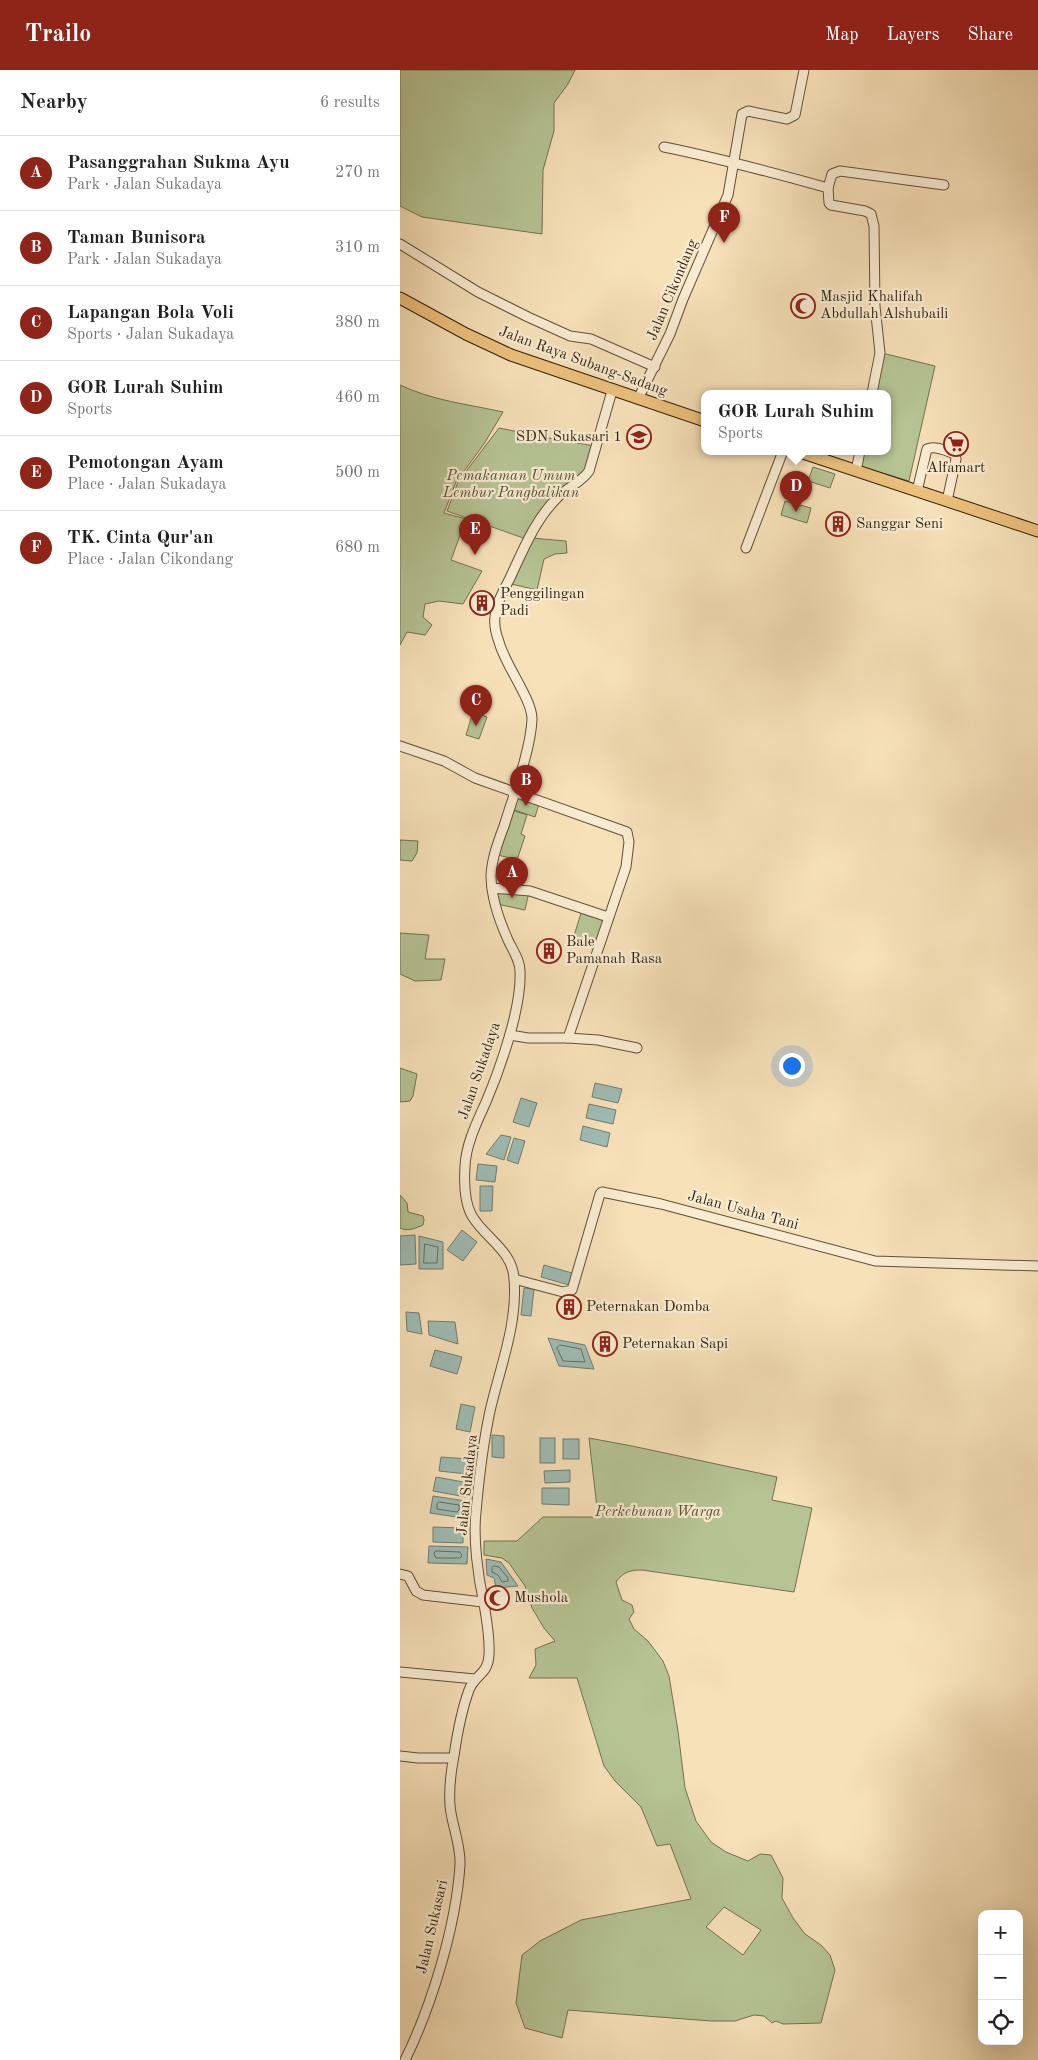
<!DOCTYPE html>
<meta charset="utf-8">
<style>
body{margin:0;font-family:"Old Standard TT",serif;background:#f6f6f6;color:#222}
.controls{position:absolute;right:15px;bottom:15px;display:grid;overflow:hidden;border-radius:10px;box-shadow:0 5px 20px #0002}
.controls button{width:45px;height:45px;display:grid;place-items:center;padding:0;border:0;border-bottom:1px solid #e0e0e0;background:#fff;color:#222;font:25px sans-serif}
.you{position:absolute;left:391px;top:995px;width:18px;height:18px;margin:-12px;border:4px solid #fff;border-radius:50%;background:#1a73e8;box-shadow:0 0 0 8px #1a73e833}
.badge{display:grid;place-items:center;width:32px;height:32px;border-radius:50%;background:#8f2418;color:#fff;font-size:16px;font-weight:700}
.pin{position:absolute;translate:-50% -41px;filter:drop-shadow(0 1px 2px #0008)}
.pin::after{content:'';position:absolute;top:26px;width:18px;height:15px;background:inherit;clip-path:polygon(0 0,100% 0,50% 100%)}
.popup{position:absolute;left:301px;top:320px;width:190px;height:65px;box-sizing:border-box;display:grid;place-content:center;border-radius:10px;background:#fff;filter:drop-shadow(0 1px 4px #0005);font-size:16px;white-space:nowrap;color:#767676}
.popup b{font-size:19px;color:#222}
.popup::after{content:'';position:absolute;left:50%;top:100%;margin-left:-10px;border:10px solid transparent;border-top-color:#fff}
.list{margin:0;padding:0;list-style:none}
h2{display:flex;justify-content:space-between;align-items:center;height:65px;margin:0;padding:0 20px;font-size:21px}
h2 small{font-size:16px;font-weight:400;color:#767676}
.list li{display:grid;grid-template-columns:32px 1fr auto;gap:15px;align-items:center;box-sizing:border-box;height:75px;padding:0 20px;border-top:1px solid #e0e0e0}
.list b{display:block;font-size:19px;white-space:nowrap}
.list p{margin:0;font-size:16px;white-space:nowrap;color:#767676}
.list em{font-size:16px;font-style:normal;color:#767676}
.icon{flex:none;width:28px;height:28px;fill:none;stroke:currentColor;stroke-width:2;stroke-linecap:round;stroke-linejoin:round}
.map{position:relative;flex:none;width:638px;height:1990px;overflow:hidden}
header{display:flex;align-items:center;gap:30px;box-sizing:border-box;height:70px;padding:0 25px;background:#8f2418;color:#fff}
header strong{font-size:24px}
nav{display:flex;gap:28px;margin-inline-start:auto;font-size:18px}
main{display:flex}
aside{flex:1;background:#fff}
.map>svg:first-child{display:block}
.green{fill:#b6c494;stroke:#727250;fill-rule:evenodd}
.water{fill:#9ebcb4;stroke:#727d70}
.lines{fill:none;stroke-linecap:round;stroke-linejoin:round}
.shore{stroke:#666e60;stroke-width:1}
.minor-casing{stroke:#615036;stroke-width:11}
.major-casing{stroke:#2f1f0b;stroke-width:13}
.minor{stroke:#faecd2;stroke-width:9}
.major{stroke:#ecc07c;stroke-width:11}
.labels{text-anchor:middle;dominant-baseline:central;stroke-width:4.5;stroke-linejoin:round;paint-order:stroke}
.street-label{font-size:15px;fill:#2f1f0b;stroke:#faecd2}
.poi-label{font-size:15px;fill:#2f1f0b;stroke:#faecd2;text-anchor:start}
.park-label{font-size:15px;font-style:italic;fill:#585134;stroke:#faecd2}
</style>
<header>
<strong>Trailo</strong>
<nav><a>Map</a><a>Layers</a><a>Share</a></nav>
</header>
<main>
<aside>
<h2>Nearby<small>6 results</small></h2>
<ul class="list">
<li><span class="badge">A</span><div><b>Pasanggrahan Sukma Ayu</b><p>Park · Jalan Sukadaya</p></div><em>270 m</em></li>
<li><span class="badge">B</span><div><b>Taman Bunisora</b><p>Park · Jalan Sukadaya</p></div><em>310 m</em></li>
<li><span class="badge">C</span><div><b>Lapangan Bola Voli</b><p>Sports · Jalan Sukadaya</p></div><em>380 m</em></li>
<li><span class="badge">D</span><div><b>GOR Lurah Suhim</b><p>Sports</p></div><em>460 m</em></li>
<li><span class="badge">E</span><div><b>Pemotongan Ayam</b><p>Place · Jalan Sukadaya</p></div><em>500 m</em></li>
<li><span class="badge">F</span><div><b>TK. Cinta Qur'an</b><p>Place · Jalan Cikondang</p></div><em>680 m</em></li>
</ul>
</aside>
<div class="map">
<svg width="638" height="1990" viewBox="0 0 638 1990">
<rect width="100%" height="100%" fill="#f7e1b9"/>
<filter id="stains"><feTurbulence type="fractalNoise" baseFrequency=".004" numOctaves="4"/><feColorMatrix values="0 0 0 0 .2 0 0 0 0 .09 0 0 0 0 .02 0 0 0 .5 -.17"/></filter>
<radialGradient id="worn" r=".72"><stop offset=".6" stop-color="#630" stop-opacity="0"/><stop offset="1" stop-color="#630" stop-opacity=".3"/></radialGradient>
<g class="green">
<polygon points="0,0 175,0 168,14 154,33 154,61 143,100 142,164 22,147 0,136"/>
<polygon points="482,283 535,296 509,411 459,396 462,381 487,381 487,323 474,323"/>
<path d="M0 315C34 331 67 334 103 342L84 374 56 412 44 443 66 449 51 490 82 501 63 534 39 531 25 534 23 547 32 555 25 565 7 562 0 575Z"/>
<polygon points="99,358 159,370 195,376 188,399 156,426 126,469 47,441 58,412"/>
<polygon points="413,397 435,404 430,418 408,411"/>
<polygon points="385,431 411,438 407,453 381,445"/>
<polygon points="132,468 166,471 167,483 155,484 144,489 137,520 111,514"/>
<polygon points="73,642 87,647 79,669 66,665"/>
<polygon points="116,726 139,734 135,747 112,739"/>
<polygon points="112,740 127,745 121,764 125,766 117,790 98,785"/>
<polygon points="0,770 18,771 17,783 12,791 0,790"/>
<polygon points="94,819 129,822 125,840 97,834"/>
<polygon points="182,840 205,848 196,876 173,869"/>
<polygon points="0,863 29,865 25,889 45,889 41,910 15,911 0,904"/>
<polygon points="0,998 17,1004 13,1026 10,1031 0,1032"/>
<path d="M0 1125 7 1133 8 1142 23 1146 24 1150 23 1155C16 1158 8 1162 0 1158Z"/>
<path d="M189 1368 232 1376 377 1407 372 1430 412 1438 394 1522 242 1500C230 1500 223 1502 216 1512L222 1530 232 1535 234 1542 229 1549 234 1559 248 1571 263 1591 269 1606 278 1661 285 1718 296 1751 311 1772 326 1782 348 1791 360 1784 371 1785 383 1808 382 1828 393 1848 405 1864 421 1875 430 1885 435 1900 421 1953 383 1954 376 1951 372 1953 364 1946 354 1945 335 1951H311L168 1940 162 1968 125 1958 116 1933 122 1885 140 1871 181 1850 291 1829 270 1774 257 1776 241 1737 215 1711 204 1696 177 1608H129L136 1595 135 1579 155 1571 144 1558 132 1538 125 1516 109 1493 102 1488 84 1485V1471H117L143 1447H198ZM324 1837 361 1860 343 1885 306 1857Z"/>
</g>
<g class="water">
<polygon points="195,1013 222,1019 218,1033 192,1027"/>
<polygon points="121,1028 137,1033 129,1057 113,1052"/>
<polygon points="189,1034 216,1040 213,1054 186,1048"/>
<polygon points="183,1056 210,1063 207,1077 180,1070"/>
<polygon points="101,1065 111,1067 104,1090 86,1084"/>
<polygon points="114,1068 125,1071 118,1094 107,1090"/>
<polygon points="78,1094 97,1096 95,1112 76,1110"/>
<polygon points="80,1116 93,1116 92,1141 80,1141"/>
<polygon points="62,1160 77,1172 63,1191 47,1180"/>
<polygon points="15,1165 16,1194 0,1195 0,1166"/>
<polygon points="19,1166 43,1172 43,1199 19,1199"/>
<polygon points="144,1195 172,1203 169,1215 141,1207"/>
<polygon points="124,1218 134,1219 131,1246 121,1245"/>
<polygon points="6,1242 19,1243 22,1264 7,1261"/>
<polygon points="28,1251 55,1252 58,1274 29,1265"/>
<polygon points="148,1268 185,1275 194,1299 159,1296"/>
<polygon points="35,1280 62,1287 57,1304 30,1296"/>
<polygon points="61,1334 75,1337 70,1362 56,1359"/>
<polygon points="92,1365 104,1366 104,1388 92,1387"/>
<rect x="140" y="1368" width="15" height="25"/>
<rect x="163" y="1369" width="16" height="20"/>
<polygon points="41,1387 69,1389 67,1404 39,1401"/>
<polygon points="170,1400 170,1412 145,1413 144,1401"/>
<polygon points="36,1407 69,1413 66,1427 33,1421"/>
<polygon points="142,1418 169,1418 169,1435 142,1434"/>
<polygon points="33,1426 66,1431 63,1448 30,1443"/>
<polygon points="33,1457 63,1458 63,1473 33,1472"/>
<polygon points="29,1476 68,1477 67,1494 28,1493"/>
<polygon points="86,1489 101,1492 118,1516 96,1518 94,1508 87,1505"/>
</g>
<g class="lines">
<g class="shore">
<polygon points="25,1174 38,1177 37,1193 24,1193"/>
<polygon points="160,1275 181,1279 185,1292 163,1291 157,1278"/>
<polygon points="39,1432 59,1435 59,1440 57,1442 37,1439 37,1434"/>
<polygon points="36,1481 60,1482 62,1486 60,1488 36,1488 34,1484"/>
<polygon points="94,1496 99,1497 108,1508 108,1511 102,1512 98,1505 92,1502 92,1498"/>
</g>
<defs>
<g id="minor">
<path d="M264 77C319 88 374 103 428 118L429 133 431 135 465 141 471 144 474 156 475 236 480 283 472 323"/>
<polyline points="428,118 432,104 440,101 544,115"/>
<polyline points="0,174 78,222 128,247 170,266 191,269 255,297"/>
<polyline points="238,329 270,264 283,229 328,125 342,44 348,41 387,49 395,45 404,0"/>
<polyline points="456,401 460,381"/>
<path d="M517 421 527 379C535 375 546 381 555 384L556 389 547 431"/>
<polyline points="346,478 383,381"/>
<polyline points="0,676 44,691 75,708 227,762 229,772 226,797 168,968 198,970 237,978"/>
<polyline points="92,818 130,821 208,847"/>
<polyline points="110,965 128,968 168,968"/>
<polyline points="114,1209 163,1222 172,1220 200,1124 202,1122 261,1134 475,1191 638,1196"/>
<polyline points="0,1504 8,1506 16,1521 23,1525 83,1532"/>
<polyline points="0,1602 75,1609"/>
<polyline points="0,1686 18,1688 53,1688"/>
<path d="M5 1990C32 1935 56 1856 60 1795 61 1775 52 1756 50 1736 49 1721 51 1701 54 1686 57 1665 62 1639 69 1620 75 1604 88 1605 89 1585 90 1568 87 1551 84 1534 78 1507 73 1469 76 1442 79 1408 83 1374 90 1341 100 1297 118 1254 114 1208 112 1180 85 1168 72 1146 64 1132 64 1112 65 1096 66 1074 77 1052 86 1032 100 999 122 937 120 901 120 890 113 881 108 870 99 850 91 827 91 805 92 788 98 772 104 756 113 727 131 679 132 649 132 629 105 595 99 572 96 564 94 555 95 547 96 533 104 520 110 508 123 480 135 450 157 428 167 417 181 413 189 401L212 321"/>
</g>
<g id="major">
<polyline points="0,228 66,264 111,285 305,351"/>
<polyline points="397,381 638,461"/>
</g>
</defs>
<use href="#minor" class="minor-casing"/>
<use href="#major" class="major-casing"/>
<use href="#minor" class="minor"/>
<use href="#major" class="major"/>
</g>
<defs>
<symbol id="mosque-ring" viewBox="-11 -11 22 22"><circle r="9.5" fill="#faecd2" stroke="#8f2418" stroke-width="1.5"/><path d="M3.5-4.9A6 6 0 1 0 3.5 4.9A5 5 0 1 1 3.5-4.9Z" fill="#8f2418"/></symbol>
<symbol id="school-ring" viewBox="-11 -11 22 22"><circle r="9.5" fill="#faecd2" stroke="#8f2418" stroke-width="1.5"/><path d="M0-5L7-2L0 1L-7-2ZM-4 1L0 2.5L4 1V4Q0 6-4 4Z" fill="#8f2418"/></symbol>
<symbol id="supermarket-ring" viewBox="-11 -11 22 22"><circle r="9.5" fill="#faecd2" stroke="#8f2418" stroke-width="1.5"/><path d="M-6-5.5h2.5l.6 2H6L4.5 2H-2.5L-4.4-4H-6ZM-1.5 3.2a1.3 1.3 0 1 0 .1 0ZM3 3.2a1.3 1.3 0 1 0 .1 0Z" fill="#8f2418"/></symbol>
<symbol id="building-ring" viewBox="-11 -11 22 22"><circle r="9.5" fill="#faecd2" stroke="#8f2418" stroke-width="1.5"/><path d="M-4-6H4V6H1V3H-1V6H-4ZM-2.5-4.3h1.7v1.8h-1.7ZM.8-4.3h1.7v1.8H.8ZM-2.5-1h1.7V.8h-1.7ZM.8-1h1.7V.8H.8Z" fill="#8f2418"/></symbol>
</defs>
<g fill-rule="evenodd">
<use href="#mosque-ring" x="389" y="222" width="28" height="28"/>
<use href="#school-ring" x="225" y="353" width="28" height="28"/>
<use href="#supermarket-ring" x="542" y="360" width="28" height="28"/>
<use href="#building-ring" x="424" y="440" width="28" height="28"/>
<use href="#building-ring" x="68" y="519" width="28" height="28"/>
<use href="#building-ring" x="135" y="867" width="28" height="28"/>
<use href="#building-ring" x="155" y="1223" width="28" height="28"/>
<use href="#building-ring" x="191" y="1260" width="28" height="28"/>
<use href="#mosque-ring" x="83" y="1514" width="28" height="28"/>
</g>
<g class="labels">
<g class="street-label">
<text transform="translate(273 220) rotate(-67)">Jalan Cikondang</text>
<text transform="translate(183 292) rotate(20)">Jalan Raya Subang-Sadang</text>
<text transform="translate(80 1001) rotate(-71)">Jalan Sukadaya</text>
<text transform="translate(343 1141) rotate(15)">Jalan Usaha Tani</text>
<text transform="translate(68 1415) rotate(-84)">Jalan Sukadaya</text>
<text transform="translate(33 1857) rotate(-77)">Jalan Sukasari</text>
</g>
<g class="poi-label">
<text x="420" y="227">Masjid Khalifah<tspan x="420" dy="17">Abdullah Alshubaili</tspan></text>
<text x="222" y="367" text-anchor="end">SDN Sukasari 1</text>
<text x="556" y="398" text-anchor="middle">Alfamart</text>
<text x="456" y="454">Sanggar Seni</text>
<text x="100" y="524">Penggilingan<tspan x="100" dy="17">Padi</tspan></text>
<text x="166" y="872">Bale<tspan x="166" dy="17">Pamanah Rasa</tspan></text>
<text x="186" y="1237">Peternakan Domba</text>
<text x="222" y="1274">Peternakan Sapi</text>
<text x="114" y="1528">Mushola</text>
</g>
<g class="park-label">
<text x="111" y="406">Pemakaman Umum<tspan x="111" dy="17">Lembur Pangbalikan</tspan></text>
<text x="258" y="1442">Perkebunan Warga</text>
</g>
</g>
<rect width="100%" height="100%" filter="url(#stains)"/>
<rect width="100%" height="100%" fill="url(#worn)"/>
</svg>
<div class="controls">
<button>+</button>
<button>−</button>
<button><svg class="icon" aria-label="locate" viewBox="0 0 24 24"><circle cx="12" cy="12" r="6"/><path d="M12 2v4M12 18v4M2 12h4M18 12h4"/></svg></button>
</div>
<div class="you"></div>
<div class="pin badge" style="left:112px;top:828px">A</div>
<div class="pin badge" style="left:126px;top:736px">B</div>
<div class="pin badge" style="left:76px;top:656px">C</div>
<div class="pin badge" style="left:396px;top:442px">D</div>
<div class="popup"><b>GOR Lurah Suhim</b>Sports</div>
<div class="pin badge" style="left:75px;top:485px">E</div>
<div class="pin badge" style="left:324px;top:173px">F</div>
</div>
</main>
